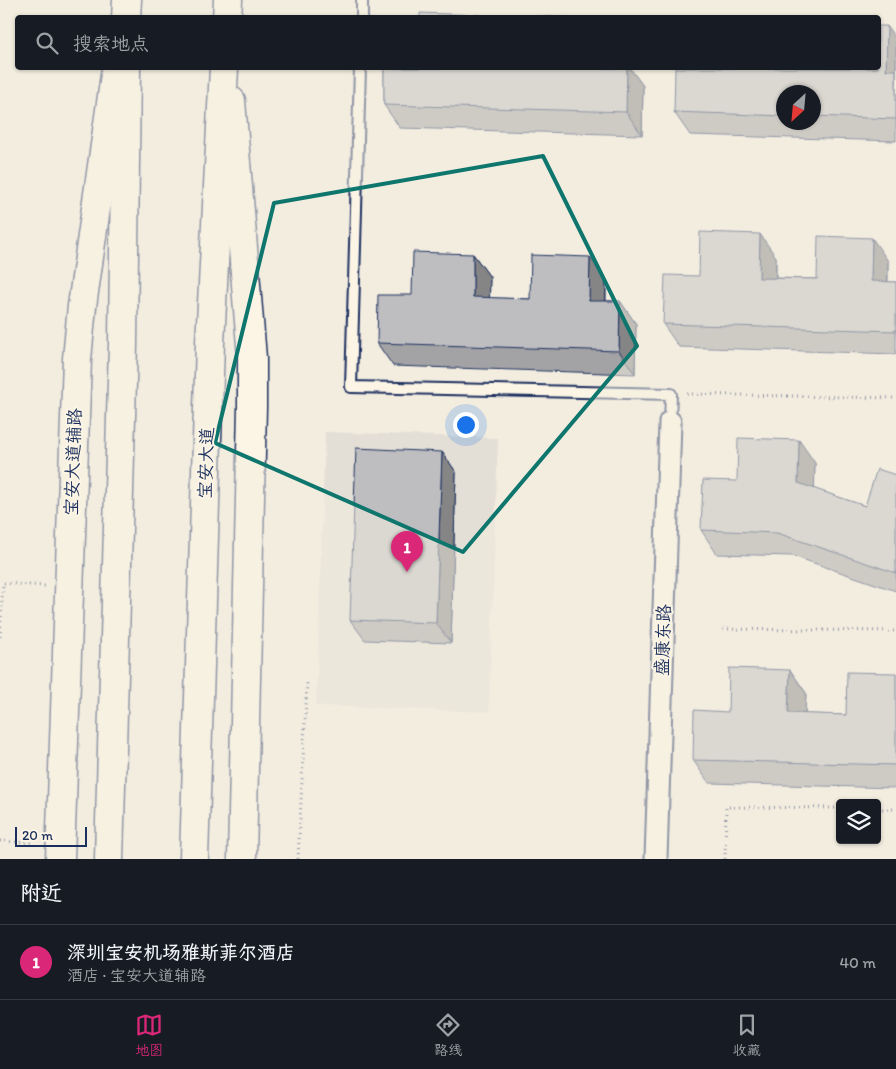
<!DOCTYPE html>
<html lang="zh">
<meta charset="utf-8">
<style>
body{margin:0;font-family:Itim,"LXGW WenKai TC",sans-serif;background:#242831;color:#f1f3f6}
.controls{position:absolute;right:15px;bottom:15px;display:grid;overflow:hidden;border-radius:5px;box-shadow:0 1px 4px #0004}
.controls button{width:45px;height:45px;display:grid;place-items:center;padding:0;border:0;border-bottom:1px solid #363941;background:#171b24;color:#f1f3f6;font:25px sans-serif}
.compass{position:absolute;left:776px;top:85px;width:45px;height:45px;border-radius:50%;background:#171b24;box-shadow:0 1px 4px #0004;rotate:206deg}
.scale{position:absolute;left:15px;bottom:12px;width:72px;box-sizing:border-box;padding-left:5px;border:2px solid #1b2f5e;border-top:0;font-size:14px;line-height:18px;white-space:nowrap;color:#1b2f5e;-webkit-text-stroke:4px #fcf5e5;paint-order:stroke}
.you{position:absolute;left:465px;top:424px;width:18px;height:18px;margin:-12px;border:4px solid #fff;border-radius:50%;background:#1a73e8;box-shadow:0 0 0 8px #1a73e833}
.badge{display:grid;place-items:center;width:32px;height:32px;border-radius:50%;background:#db2777;color:#fff;font-size:16px;font-weight:700}
.pin{position:absolute;translate:-50% -41px;filter:drop-shadow(0 1px 2px #0008)}
.pin::after{content:'';position:absolute;top:26px;width:18px;height:15px;background:inherit;clip-path:polygon(0 0,100% 0,50% 100%)}
.list{margin:0;padding:0;list-style:none}
h2{display:flex;justify-content:space-between;align-items:center;height:65px;margin:0;padding:0 20px;font-size:21px}
h2 small{font-size:16px;font-weight:400;color:#9ea1a6}
.list li{display:grid;grid-template-columns:32px 1fr auto;gap:15px;align-items:center;box-sizing:border-box;height:75px;padding:0 20px;border-top:1px solid #363941}
.list b{display:block;font-size:19px;white-space:nowrap}
.list p{margin:0;font-size:16px;white-space:nowrap;color:#9ea1a6}
.list em{font-size:16px;font-style:normal;color:#9ea1a6}
.icon{flex:none;width:28px;height:28px;fill:none;stroke:currentColor;stroke-width:2;stroke-linecap:round;stroke-linejoin:round}
.map{position:relative;flex:none;width:896px;height:859px;overflow:hidden}
.search{position:absolute;background:#171b24;box-shadow:0 1px 4px #0004;left:15px;right:15px;top:15px;height:55px;display:flex;align-items:center;gap:12px;box-sizing:border-box;padding:0 18px;border-radius:5px;color:#9ea1a6;font-size:19px}
.sheet{height:140px;background:#171b24}
nav{display:flex;justify-content:space-around;align-items:center;box-sizing:border-box;height:70px;border-top:1px solid #363941;background:#171b24;font-size:14px;color:#9ea1a6}
nav a{display:grid;justify-items:center;gap:2px}
nav .on{color:#db2777}
.map>svg:first-child{display:block}
.built{fill:#e3dfd6}
.lines{fill:none;stroke-linecap:round;stroke-linejoin:round}
.service-casing{stroke:#1b2f5e;stroke-width:14}
.minor-casing{stroke:#1b2f5e;stroke-width:25}
.secondary-casing{stroke:#1b2f5e;stroke-width:31}
.primary-casing{stroke:#1b2f5e;stroke-width:31}
.path{stroke:#1b2f5e;stroke-width:3;stroke-dasharray:1 4;stroke-linecap:butt}
.service{stroke:#fcf5e5;stroke-width:10}
.minor{stroke:#fcf5e5;stroke-width:21}
.secondary{stroke:#fcf5e5;stroke-width:28}
.primary{stroke:#fcf5e5;stroke-width:28}
.wall{fill:#a3a3a5;stroke:#1b2f5e;fill-rule:evenodd}
.shaded-wall{fill:#858586;stroke:#1b2f5e}
.building{fill:#bebec0;stroke:#1b2f5e}
.marked{fill:none;stroke:#0f766e;stroke-width:4;stroke-linejoin:round}
.labels{text-anchor:middle;dominant-baseline:central;stroke-width:4;stroke-linejoin:round;paint-order:stroke}
.street-label{font-size:18px;fill:#1b2f5e;stroke:#fcf5e5}
</style>
<div class="map">
<svg width="896" height="859" viewBox="0 0 896 859">
<rect width="100%" height="100%" fill="#f3ede0"/>
<filter id="ink" filterUnits="userSpaceOnUse"><feTurbulence type="fractalNoise" baseFrequency=".02" numOctaves="2"/><feDisplacementMap in="SourceGraphic" scale="10" xChannelSelector="R" yChannelSelector="G"/><feConvolveMatrix kernelMatrix="1 2 1 2 8 2 1 2 1" color-interpolation-filters="sRGB"/></filter>
<g filter="url(#ink)">
<polygon class="built" points="325,432 498,438 489,712 316,706"/>
<g class="lines">
<defs>
<g id="service">
<polyline points="362,18 362,0"/>
<polyline points="360,68 351,387 671,394 670,422"/>
</g>
<polyline id="minor" points="656,859 670,422"/>
<g id="secondary">
<polyline points="231,101 252,358 252,407 242,859"/>
<polyline points="60,859 77,359 82,306 116,68"/>
</g>
<g id="primary">
<polyline points="126,18 127,0"/>
<polyline points="227,18 228,0"/>
<polyline points="109,859 123,344 126,68"/>
<polyline points="194,859 210,343 224,68"/>
</g>
</defs>
<use href="#service" class="service-casing"/>
<use href="#minor" class="minor-casing"/>
<use href="#secondary" class="secondary-casing"/>
<use href="#primary" class="primary-casing"/>
<g class="path">
<polyline points="687,394 896,398"/>
<polyline points="723,629 896,631"/>
<polyline points="0,637 3,583 45,586"/>
<polyline points="877,809 896,809"/>
<polyline points="0,841 34,843"/>
<polyline points="298,859 307,683"/>
<polyline points="725,859 726,807 840,808"/>
</g>
<use href="#service" class="service"/>
<use href="#minor" class="minor"/>
<use href="#secondary" class="secondary"/>
<use href="#primary" class="primary"/>
</g>
<g class="wall">
<path d="M896 39V141L690 135 674 112 827 68ZM784 92H814V122H784Z"/>
<polygon points="384,68 630,68 643,86 642,135 400,128 384,105"/>
<polygon points="473,254 490,277 489,298 530,299 606,280 606,301 620,301 636,324 635,374 393,366 377,343 412,295"/>
<polygon points="776,257 776,278 817,279 888,261 888,282 896,282 896,354 679,347 663,324 699,276"/>
<polygon points="442,452 456,472 451,643 365,640 350,620"/>
<polygon points="815,463 814,489 865,506 896,475 896,591 793,556 717,554 701,530 737,481"/>
<polygon points="790,670 806,693 805,714 846,715 896,673 896,788 709,783 693,760 728,712"/>
</g>
<g class="shaded-wall">
<polygon points="887,26 896,39 896,84 886,70"/>
<polygon points="627,68 630,68 643,86 642,135 626,112"/>
<polygon points="760,234 776,257 775,301 759,278"/>
<polygon points="872,238 888,261 887,304 871,281"/>
<polygon points="473,254 490,277 489,320 473,297"/>
<polygon points="590,257 606,280 605,324 589,301"/>
<polygon points="620,301 636,324 635,374 619,351"/>
<polygon points="799,440 815,463 814,506 798,483"/>
<polygon points="442,452 456,472 451,643 436,623"/>
<polygon points="790,670 806,693 804,736 788,713"/>
</g>
<g class="building">
<polygon points="420,13 480,15 480,18 420,18"/>
<polygon points="538,16 570,18 538,18"/>
<polygon points="878,26 887,26 886,70 896,70 896,119 814,116 814,92 784,92 784,116 674,112 675,68 878,68"/>
<polygon points="384,68 627,68 626,112 384,105"/>
<polygon points="700,232 760,234 759,278 817,279 818,236 872,238 871,281 896,282 896,331 663,324 665,275 699,276"/>
<polygon points="413,252 473,254 473,297 530,299 531,255 590,257 589,301 620,301 619,351 377,343 378,295 412,295"/>
<polygon points="738,438 799,440 798,483 865,506 877,469 896,475 896,573 777,533 701,530 703,480 737,481"/>
<polygon points="356,448 442,452 436,623 350,620"/>
<polygon points="729,668 790,670 788,713 846,715 847,672 896,673 896,765 693,760 694,710 728,712"/>
</g>
</g>
<path d="M0 0H896V859H0ZM543 156 637 346 463 552 215 443 274 203Z" fill="#f3ede0" fill-opacity=".55" fill-rule="evenodd"/>
<path class="marked" d="M543 156 637 346 463 552 215 443 274 203Z"/>
<g class="labels">
<g class="street-label">
<text transform="translate(73 462) rotate(-88)">宝安大道辅路</text>
<text transform="translate(206 463) rotate(-88)">宝安大道</text>
<text transform="translate(663 640) rotate(-88)">盛康东路</text>
</g>
</g>
</svg>
<div class="controls">
<button><svg class="icon" aria-label="layers" viewBox="0 0 24 24"><path d="M12 4l9 5-9 5-9-5zM3 14l9 5 9-5"/></svg></button>
</div>
<svg class="compass" viewBox="-18 -18 36 36"><path d="M0-13l5 13h-10z" fill="#e53935"/><path d="M0 13l5-13h-10z" fill="#9ea1a6"/></svg>
<div class="scale">20 m</div>
<div class="you"></div>
<div class="pin badge" style="left:407px;top:572px">1</div>
<div class="search"><svg class="icon" aria-label="search" viewBox="0 0 24 24"><circle cx="10" cy="10" r="6"/><path d="M15 15l6 6"/></svg>搜索地点</div>
</div>
<section class="sheet">
<h2>附近<small></small></h2>
<ul class="list">
<li><span class="badge">1</span><div><b>深圳宝安机场雅斯菲尔酒店</b><p>酒店 · 宝安大道辅路</p></div><em>40 m</em></li>
</ul>
</section>
<nav>
<a class="on"><svg class="icon" aria-label="map" viewBox="0 0 24 24"><path d="M3 6l6-2 6 2 6-2v14l-6 2-6-2-6 2zM9 4v14M15 6v14"/></svg>地图</a>
<a><svg class="icon" aria-label="directions" viewBox="0 0 24 24"><path d="M12 3l9 9-9 9-9-9zM9 14v-3h6M13 9l2 2-2 2"/></svg>路线</a>
<a><svg class="icon" aria-label="saved" viewBox="0 0 24 24"><path d="M7 4h10v16l-5-4-5 4z"/></svg>收藏</a>
</nav>
